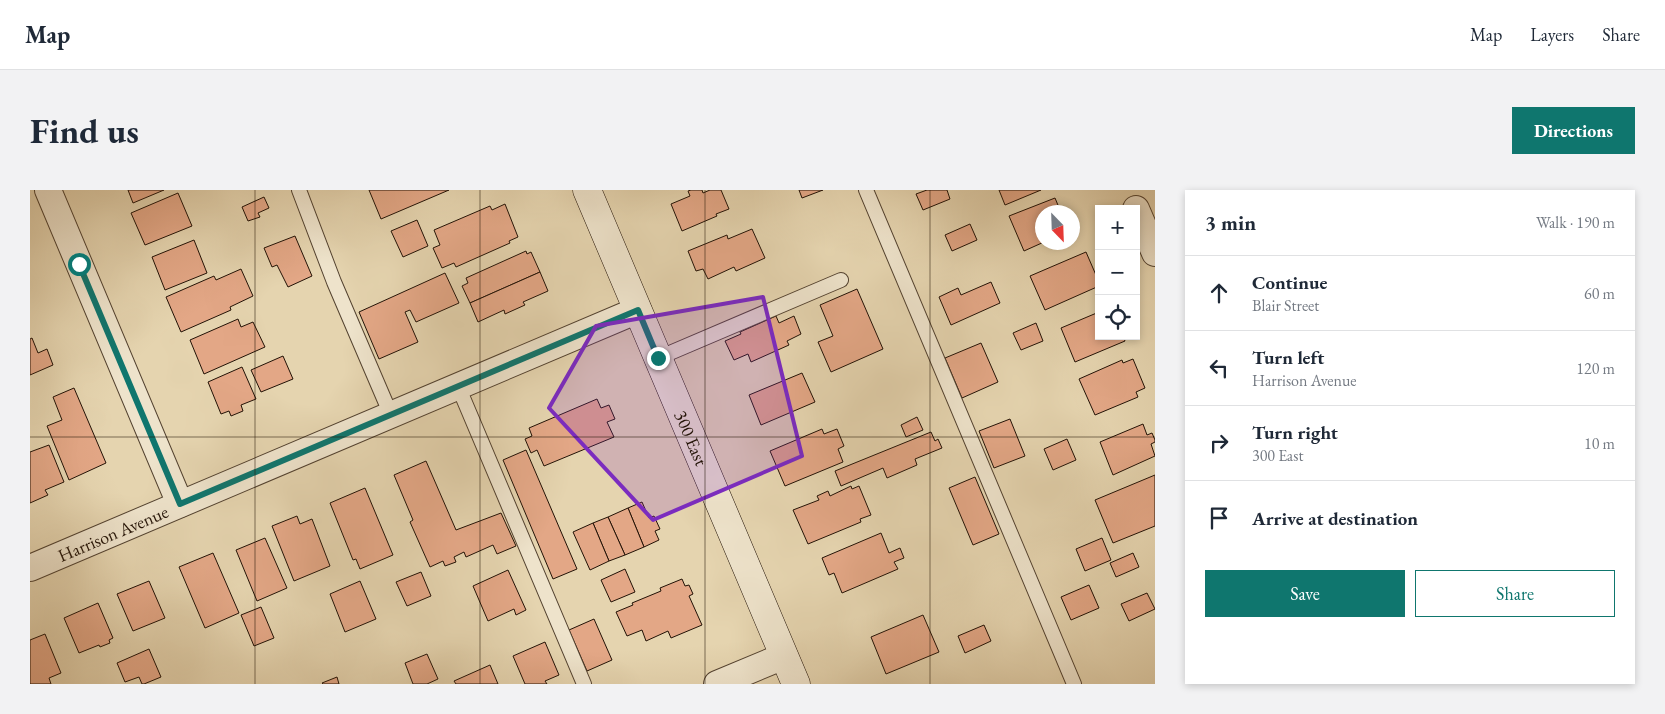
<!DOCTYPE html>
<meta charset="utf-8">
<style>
body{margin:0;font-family:"EB Garamond",serif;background:#f2f2f3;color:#1f2937}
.controls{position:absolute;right:15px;top:15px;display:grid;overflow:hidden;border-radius:0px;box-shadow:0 2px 8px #0003}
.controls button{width:45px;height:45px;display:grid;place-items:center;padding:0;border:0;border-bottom:1px solid #e0e1e3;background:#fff;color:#1f2937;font:25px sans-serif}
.compass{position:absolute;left:1005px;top:15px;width:45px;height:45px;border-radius:50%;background:#fff;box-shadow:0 2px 8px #0003;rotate:157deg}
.stop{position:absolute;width:15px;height:15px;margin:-11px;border:4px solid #0f766e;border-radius:50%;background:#fff}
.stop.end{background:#0f766e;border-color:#fff;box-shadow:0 1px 5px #0008}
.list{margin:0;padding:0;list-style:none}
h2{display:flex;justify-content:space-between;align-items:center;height:65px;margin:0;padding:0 20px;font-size:21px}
h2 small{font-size:16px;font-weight:400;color:#747a83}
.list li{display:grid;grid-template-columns:32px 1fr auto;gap:15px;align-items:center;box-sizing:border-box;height:75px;padding:0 20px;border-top:1px solid #e0e1e3}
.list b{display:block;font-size:19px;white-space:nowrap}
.list p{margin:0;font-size:16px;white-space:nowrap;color:#747a83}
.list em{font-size:16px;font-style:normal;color:#747a83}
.actions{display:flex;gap:10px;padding:15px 20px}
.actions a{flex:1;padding:11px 0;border:1px solid #0f766e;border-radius:0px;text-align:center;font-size:18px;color:#0f766e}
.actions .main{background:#0f766e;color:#fff}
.icon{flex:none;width:28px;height:28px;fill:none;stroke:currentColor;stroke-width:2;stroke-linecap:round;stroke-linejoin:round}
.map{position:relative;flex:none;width:1125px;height:494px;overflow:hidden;border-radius:0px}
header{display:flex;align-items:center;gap:30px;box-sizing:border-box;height:70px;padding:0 25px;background:#fff;border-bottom:1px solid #e0e1e3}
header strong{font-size:24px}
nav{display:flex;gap:28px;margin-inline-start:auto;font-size:18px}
.intro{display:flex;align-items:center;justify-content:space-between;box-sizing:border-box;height:120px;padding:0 30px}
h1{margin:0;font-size:35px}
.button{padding:12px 22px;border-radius:0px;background:#0f766e;color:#fff;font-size:18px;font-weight:700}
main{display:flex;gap:30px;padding:0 30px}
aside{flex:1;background:#fff;border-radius:0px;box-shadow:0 2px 8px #0003}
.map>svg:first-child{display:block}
.building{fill:#e3a786;stroke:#221206}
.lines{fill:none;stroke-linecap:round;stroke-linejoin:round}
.lane-casing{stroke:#534230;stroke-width:16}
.street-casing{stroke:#534230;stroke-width:28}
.secondary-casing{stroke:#221206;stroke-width:29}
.lane{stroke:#eee3cb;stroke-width:14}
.street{stroke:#eee3cb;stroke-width:26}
.secondary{stroke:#eee3cb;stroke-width:28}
.route{stroke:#0f766e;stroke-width:6}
.marked{fill:#7b2cbf;fill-opacity:0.2;stroke:#7b2cbf;stroke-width:4;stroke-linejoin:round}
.grid{fill:none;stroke:#221206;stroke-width:1;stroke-opacity:0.55}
.labels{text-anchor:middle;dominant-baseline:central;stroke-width:5;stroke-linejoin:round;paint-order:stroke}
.street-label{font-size:18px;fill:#221206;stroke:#eee3cb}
</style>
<header>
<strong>Map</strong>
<nav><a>Map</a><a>Layers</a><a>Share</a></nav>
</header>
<div class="intro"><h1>Find us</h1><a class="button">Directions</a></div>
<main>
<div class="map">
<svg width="1125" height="494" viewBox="0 0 1125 494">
<rect width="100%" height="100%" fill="#e5d4af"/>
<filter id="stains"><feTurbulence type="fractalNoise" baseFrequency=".004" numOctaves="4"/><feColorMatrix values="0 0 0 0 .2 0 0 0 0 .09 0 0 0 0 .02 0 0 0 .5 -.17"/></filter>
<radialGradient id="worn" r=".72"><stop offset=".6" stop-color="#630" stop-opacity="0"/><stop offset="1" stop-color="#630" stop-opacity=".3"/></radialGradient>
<g class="building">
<polygon points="98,0 134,0 103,13"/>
<polygon points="339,0 419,0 351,29"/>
<polygon points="661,0 672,0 673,3 680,0 691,0 699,19 686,24 687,26 652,41 641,14 660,6 658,1"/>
<polygon points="769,0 793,0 772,8"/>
<polygon points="897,0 917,0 920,9 893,20 886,4"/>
<polygon points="969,0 1011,0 975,15"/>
<polygon points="148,3 162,36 115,55 101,23"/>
<polygon points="234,7 239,18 228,23 230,27 218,31 212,17"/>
<polygon points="1025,8 1030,20 1035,18 1037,22 1012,22 1012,52 1014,52 994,61 979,26"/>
<polygon points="475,14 488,47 479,51 480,53 426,77 424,73 412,78 403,58 410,55 404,40 460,16 462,20"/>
<polygon points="387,30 398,56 373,67 361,41"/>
<polygon points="940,34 947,50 922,61 915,45"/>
<polygon points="722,39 735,68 706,81 704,77 678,89 673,79 666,81 658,61 697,45 698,49"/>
<polygon points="265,46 282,86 258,97 247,75 242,77 234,58"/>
<polygon points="164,50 177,83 135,100 122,67"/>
<polygon points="496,61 497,64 501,62 510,82 440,113 432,96 438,93 436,88"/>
<polygon points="1056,62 1069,92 1069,96 1015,120 1000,86"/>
<polygon points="211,79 223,106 200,117 201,120 151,142 136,107 184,86 186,90"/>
<polygon points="510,82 518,101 493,112 495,115 475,124 474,120 448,132 440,113"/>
<polygon points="415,83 429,113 386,132 380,120 375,122 388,152 349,169 329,122"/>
<polygon points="961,92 970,113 921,135 909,107 928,98 931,105"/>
<polygon points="827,99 853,159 801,182 788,152 803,146 790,115"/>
<polygon points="1069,122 1069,146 1093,146 1095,151 1045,172 1031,138"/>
<polygon points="746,126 749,133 764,126 771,144 757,151 759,155 721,172 718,164 704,170 695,151 711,144 710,142"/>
<polygon points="208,129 211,137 223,132 235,157 174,184 160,150"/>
<polygon points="1006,133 1013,151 991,160 983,143"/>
<polygon points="2,148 8,163 17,159 23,175 0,185 0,149"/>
<polygon points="951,153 968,192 932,208 915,168"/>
<polygon points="253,166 263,189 231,202 221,180"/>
<polygon points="1103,169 1115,198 1106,202 1108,207 1065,225 1049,189 1092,170 1093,173"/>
<polygon points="212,177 226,209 211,215 213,221 201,226 199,221 191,224 178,192"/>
<polygon points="772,183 785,212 731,235 719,205"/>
<polygon points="44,198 76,273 39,290 17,236 32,230 23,207"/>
<polygon points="567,209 571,218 579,215 585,229 577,232 584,247 514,276 507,260 501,263 495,249 502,246 499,238"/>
<polygon points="887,227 893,240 876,247 871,235"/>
<polygon points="980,229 995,266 964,278 949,241"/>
<polygon points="1113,234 1117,245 1122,243 1125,250 1125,252 1121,254 1125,266 1083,285 1070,252"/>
<polygon points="792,239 794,244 807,239 814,256 808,259 813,272 755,296 740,261"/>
<polygon points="901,242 905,251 908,249 912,258 885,269 887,275 857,288 853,278 811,296 805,281"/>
<polygon points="1037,249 1046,270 1023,280 1014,259"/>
<polygon points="19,255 34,292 15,300 18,305 0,313 0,262"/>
<polygon points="496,260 547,379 523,389 473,270"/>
<polygon points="396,271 426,340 471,323 486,356 467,364 463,355 436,367 434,362 424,367 426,372 415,376 413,371 400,377 380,332 383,330 364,285"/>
<polygon points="1125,285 1125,336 1083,353 1065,310"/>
<polygon points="945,287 969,344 943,355 919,298"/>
<polygon points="821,296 822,299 829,296 841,325 830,329 831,332 778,354 763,320 789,310 787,306 798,301 800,306"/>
<polygon points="335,298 363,365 330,379 326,369 323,370 300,313"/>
<polygon points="612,312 619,328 624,326 630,339 625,341 629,350 614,357 598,318"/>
<polygon points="598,318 614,357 595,365 578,327"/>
<polygon points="267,326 270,334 282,329 300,376 264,391 242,336"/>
<polygon points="578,327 595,365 579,371 563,333"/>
<polygon points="563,333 579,371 560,380 543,342"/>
<polygon points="851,343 859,363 870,358 874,368 864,372 868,379 812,403 804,383 799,385 792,368"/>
<polygon points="235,348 257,398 227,411 206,360"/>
<polygon points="1072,348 1081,370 1055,381 1046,359"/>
<polygon points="183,363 209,423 175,438 149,377"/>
<polygon points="1103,363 1109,377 1086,387 1080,373"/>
<polygon points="595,379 605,402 581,412 571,390"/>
<polygon points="478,380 496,420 486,425 484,419 458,431 443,396"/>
<polygon points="391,382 401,406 377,416 366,392"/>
<polygon points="652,389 655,396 659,395 663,404 659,406 672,435 641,448 638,441 616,451 612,440 597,446 586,422 603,415 602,413 631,401 630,398"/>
<polygon points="119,391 135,428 103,441 87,404"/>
<polygon points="330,391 346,429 315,442 300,404"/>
<polygon points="1059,395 1069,418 1041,430 1031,407"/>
<polygon points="1117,403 1125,419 1099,431 1091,414"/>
<polygon points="68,413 83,448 79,450 80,453 70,457 69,455 49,463 34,428"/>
<polygon points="231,417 244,448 224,456 211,425"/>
<polygon points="893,425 909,462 856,484 841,447"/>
<polygon points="564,429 582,470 557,481 539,440"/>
<polygon points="954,435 961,451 935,463 928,446"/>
<polygon points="15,444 31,483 19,488 21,494 0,494 0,450"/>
<polygon points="515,452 529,485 515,491 517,494 495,494 483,466"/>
<polygon points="119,459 131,487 114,494 112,494 109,487 95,492 87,473"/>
<polygon points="397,464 408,489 397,494 383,494 375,473"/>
<polygon points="460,475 468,494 426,494 424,491"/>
<polygon points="307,487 309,494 293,494 292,493"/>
</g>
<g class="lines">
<defs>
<g id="lane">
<polyline points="269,0 304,92 361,225"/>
<polyline points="836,0 1044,494"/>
<polyline points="628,168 811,90"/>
<polyline points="428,196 554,494"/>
</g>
<g id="street">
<polyline points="18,0 150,314"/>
<polyline points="1106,19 1125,63"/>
<path id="s1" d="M0 378 608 120"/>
<polyline points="687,494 754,466"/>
</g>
<g id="secondary">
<path id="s2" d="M557 0 766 494"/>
</g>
</defs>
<use href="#lane" class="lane-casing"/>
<use href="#street" class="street-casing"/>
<use href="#secondary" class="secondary-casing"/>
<use href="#lane" class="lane"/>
<use href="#street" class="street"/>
<use href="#secondary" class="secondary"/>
</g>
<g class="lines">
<polyline class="route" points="49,74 150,314 608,120 628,168"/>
</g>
<path class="marked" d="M733 107 772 266 623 330 519 218 566 136Z"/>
<path class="grid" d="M225 0V494M450 0V494M675 0V494M900 0V494M0 247H1125"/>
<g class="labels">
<g class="street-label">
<text stroke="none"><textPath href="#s2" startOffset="269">300 East</textPath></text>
<text stroke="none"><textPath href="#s1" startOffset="90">Harrison Avenue</textPath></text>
</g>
</g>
<rect width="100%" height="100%" filter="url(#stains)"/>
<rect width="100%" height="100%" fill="url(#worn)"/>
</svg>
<div class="controls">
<button>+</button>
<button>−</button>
<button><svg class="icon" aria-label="locate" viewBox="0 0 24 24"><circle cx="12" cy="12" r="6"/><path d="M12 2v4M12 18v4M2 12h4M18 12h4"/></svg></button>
</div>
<svg class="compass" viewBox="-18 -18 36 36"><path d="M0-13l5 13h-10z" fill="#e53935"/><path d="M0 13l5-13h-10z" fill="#747a83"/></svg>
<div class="stop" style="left:49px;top:74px"></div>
<div class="stop end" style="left:628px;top:168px"></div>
</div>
<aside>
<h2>3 min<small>Walk · 190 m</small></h2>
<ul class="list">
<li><svg class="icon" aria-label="ahead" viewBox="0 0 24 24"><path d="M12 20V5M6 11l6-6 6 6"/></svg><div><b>Continue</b><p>Blair Street</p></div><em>60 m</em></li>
<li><svg class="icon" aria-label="left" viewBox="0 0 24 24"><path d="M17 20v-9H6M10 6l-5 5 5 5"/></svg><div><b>Turn left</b><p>Harrison Avenue</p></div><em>120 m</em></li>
<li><svg class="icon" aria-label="right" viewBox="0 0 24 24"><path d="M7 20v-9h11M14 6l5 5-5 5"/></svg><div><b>Turn right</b><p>300 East</p></div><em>10 m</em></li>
<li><svg class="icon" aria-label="arrive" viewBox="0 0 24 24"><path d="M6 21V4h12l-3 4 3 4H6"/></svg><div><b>Arrive at destination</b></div></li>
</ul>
<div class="actions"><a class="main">Save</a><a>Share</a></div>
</aside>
</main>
